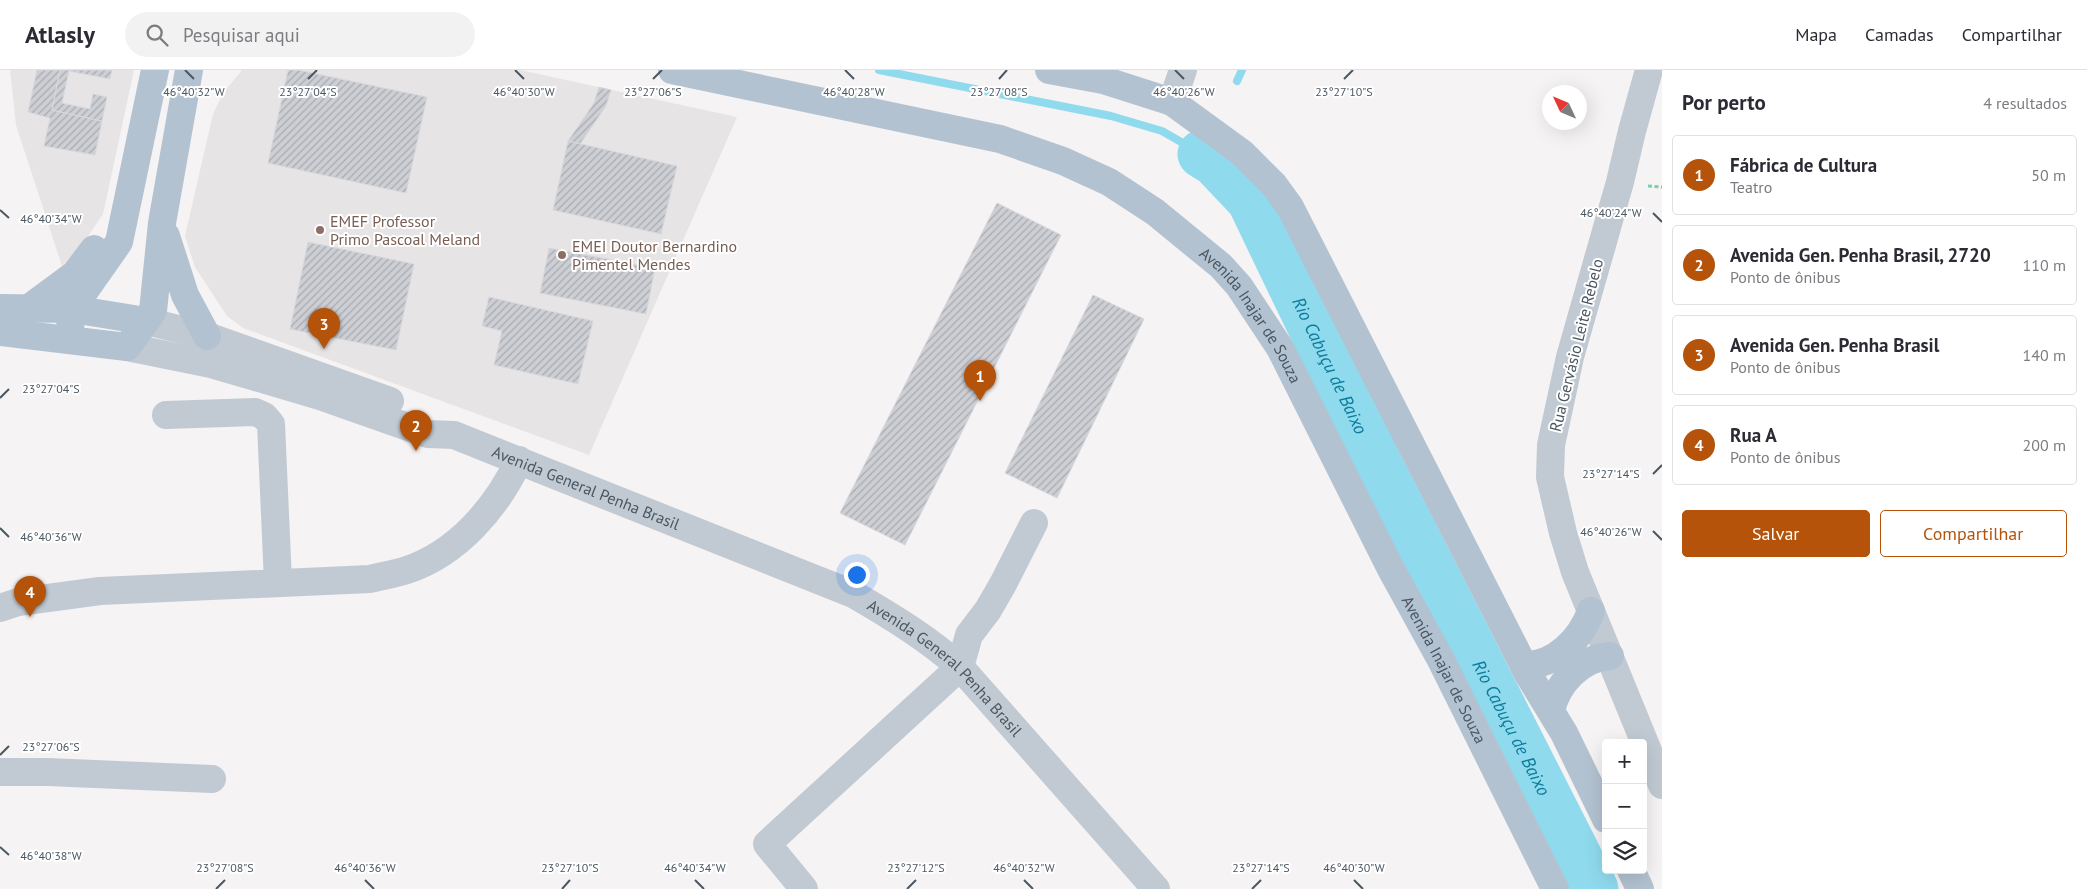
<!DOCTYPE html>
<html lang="pt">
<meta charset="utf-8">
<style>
body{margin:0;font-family:"PT Sans",sans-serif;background:#f2f2f3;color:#2b2b33}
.controls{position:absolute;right:15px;bottom:15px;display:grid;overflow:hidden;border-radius:5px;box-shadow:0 5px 20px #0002}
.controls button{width:45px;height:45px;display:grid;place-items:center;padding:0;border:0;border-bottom:1px solid #e1e1e2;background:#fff;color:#2b2b33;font:25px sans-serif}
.compass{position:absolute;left:1542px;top:15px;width:45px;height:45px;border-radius:50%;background:#fff;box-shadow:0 5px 20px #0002;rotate:314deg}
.you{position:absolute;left:856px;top:504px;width:18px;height:18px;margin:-12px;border:4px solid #fff;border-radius:50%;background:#1a73e8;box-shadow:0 0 0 8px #1a73e833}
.badge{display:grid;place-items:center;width:32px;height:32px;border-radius:50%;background:#b45309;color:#fff;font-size:16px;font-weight:700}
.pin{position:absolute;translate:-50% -41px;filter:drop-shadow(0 1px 2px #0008)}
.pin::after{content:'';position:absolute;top:26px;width:18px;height:15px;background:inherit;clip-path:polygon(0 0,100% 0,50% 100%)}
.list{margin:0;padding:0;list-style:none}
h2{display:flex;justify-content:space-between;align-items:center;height:65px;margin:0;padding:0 20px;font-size:21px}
h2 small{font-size:16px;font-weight:400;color:#7c7c81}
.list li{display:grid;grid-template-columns:32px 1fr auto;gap:15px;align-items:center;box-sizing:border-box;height:80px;margin:0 10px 10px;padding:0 10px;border:1px solid #e1e1e2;border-radius:5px}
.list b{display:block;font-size:19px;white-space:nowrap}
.list p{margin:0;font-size:16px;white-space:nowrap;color:#7c7c81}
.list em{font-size:16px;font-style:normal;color:#7c7c81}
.actions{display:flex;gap:10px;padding:15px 20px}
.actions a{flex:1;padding:11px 0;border:1px solid #b45309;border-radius:5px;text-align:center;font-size:18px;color:#b45309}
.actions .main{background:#b45309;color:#fff}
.icon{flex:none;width:28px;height:28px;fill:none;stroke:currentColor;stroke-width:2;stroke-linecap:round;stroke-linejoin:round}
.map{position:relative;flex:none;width:1662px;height:819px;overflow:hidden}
header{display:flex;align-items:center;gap:30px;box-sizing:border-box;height:70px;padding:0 25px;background:#fff;border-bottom:1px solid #e1e1e2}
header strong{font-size:24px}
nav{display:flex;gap:28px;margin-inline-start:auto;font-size:18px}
.search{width:350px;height:45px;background:#f2f2f3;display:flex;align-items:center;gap:12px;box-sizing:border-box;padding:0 18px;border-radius:28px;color:#7c7c81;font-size:19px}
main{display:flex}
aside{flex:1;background:#fff}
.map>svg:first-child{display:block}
.education{fill:#e6e4e5}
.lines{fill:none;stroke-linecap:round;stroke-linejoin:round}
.stream{stroke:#90daee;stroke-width:8}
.river{stroke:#90daee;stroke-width:49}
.building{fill:url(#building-hatch);stroke:#d7d9de}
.path{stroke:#7ad0a6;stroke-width:3;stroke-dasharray:4 2.5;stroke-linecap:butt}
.minor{stroke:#c1cad2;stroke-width:28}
.major{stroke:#b3c2d1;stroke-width:28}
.ticks{fill:none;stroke:#4a5661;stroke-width:2}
.education-dot{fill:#8d6e63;stroke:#fff;stroke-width:2}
.labels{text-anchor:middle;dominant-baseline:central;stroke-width:4;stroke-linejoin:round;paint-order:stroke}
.education-label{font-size:16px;fill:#785e54;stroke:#fff;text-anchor:start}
.street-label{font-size:16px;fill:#4a5661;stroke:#fff}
.water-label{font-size:18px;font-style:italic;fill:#0c7c9b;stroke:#fff}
.ticks-label{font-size:12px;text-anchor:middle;fill:#4a5661;stroke:#fff;stroke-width:4;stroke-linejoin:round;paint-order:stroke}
</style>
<header>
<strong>Atlasly</strong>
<div class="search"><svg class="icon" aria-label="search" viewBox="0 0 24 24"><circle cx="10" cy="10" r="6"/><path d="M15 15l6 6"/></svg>Pesquisar aqui</div>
<nav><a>Mapa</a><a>Camadas</a><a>Compartilhar</a></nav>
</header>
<main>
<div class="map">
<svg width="1662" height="819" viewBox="0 0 1662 819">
<defs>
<pattern id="building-hatch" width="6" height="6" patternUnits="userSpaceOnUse" patternTransform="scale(1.25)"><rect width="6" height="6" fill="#cdcfd5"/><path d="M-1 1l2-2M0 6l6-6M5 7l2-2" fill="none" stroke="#a8abb0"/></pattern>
</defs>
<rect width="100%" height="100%" fill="#f5f3f3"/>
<g class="education">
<polygon points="10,0 134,0 103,144 80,178 62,196 16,55"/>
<polygon points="242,0 520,0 737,47 589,385 243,258 227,246 195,197 185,166 213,44 223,23"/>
</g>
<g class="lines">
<g class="stream">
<polyline points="879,0 1111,46 1162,61 1202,84"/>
<polyline points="1237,11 1242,0"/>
</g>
<path class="river" id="s1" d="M1202 84 1215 92 1251 130 1375 388 1594 819"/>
</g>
<g class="building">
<polygon points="37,0 60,0 52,40 102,51 95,85 44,76 50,48 28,42"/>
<polygon points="60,0 112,0 110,9 69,1 62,33 90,39 93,24 107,27 102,51 52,40"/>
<polygon points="288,0 298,0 427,27 406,123 268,93"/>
<polygon points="599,17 611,20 606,36 580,74 568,71 594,33"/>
<polygon points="568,71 677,96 661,164 553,140"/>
<polygon points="997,133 1061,165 905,475 840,443"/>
<polygon points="308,172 414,194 396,280 290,259"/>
<polygon points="549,178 655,198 646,244 540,223"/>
<polygon points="1093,225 1144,249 1057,428 1005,403"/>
<polygon points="489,227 593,251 578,314 494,295 502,261 482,256"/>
</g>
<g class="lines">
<polyline class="path" points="1648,116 1662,117"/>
<g class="minor">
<polyline points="1649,0 1632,61 1620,112 1570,287 1551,375 1550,407 1563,463 1575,502 1662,715"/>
<polyline points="1172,32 1183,0"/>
<polyline points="146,251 207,266 390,331"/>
<path id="s2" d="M127 277 211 294 266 310 320 326 428 364 454 365 853 524C891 546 927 568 960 597L1156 819"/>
<polyline points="166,345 255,342 264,346 271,354 278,512"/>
<path d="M0 538 18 532 100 521 370 509C382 506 395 504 407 500 458 483 497 437 519 390"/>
<polyline points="0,702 48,702 212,709"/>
<polyline points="804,819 767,774 960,597 969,565 988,540 1003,514 1034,453"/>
</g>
<g class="major">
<path id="s3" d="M672 0 1000 69 1063 91 1109 112 1155 142 1221 196 1239 216 1280 278 1391 499 1441 590 1555 819"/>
<polyline points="1049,0 1103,10 1172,32 1242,83 1274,115 1290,137 1528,604 1564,663 1606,749"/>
<polyline points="166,166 185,225 207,266"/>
<polyline points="0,238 72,239 146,251"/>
<polyline points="29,238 75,204 94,179"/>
<polyline points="0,262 127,277 153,241 162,153 189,0"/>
<polyline points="69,268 72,239 119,172 155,0"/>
<path d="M1524 595C1555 596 1581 569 1591 541"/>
<path d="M1551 641C1557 614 1580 588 1610 586"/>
<polyline points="1631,800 1640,819"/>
</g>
</g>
<path class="ticks" d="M185 0 194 9M515 0 524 9M845 0 854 9M1175 0 1184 9M308 9 317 0M653 9 662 0M999 9 1007 0M1344 9 1353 0M0 140 9 148M1653 143 1662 152M0 328 9 319M1653 404 1662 395M0 458 9 467M1653 461 1662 470M0 685 9 676M0 777 9 785M365 810 374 819M695 810 704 819M1024 810 1033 819M1354 810 1363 819M216 819 225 810M562 819 570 810M907 819 916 810M1252 819 1261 810"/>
<g class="education-dot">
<circle cx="320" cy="160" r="5"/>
<circle cx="562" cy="185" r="5"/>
</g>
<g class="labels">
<g class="education-label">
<text x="330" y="151">EMEF Professor<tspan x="330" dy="18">Primo Pascoal Meland</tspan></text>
<text x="572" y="176">EMEI Doutor Bernardino<tspan x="572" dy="18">Pimentel Mendes</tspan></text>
</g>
<g class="street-label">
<text stroke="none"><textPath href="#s3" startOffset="650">Avenida Inajar de Souza</textPath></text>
<text transform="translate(1576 275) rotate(-76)">Rua Gervásio Leite Rebelo</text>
<text stroke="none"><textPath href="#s2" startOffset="482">Avenida General Penha Brasil</textPath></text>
<text stroke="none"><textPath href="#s2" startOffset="888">Avenida General Penha Brasil</textPath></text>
<text stroke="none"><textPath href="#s3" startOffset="1055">Avenida Inajar de Souza</textPath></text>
</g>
<g class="water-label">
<text stroke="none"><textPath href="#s1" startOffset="251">Rio Cabuçu de Baixo</textPath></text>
<text stroke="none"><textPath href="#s1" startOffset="656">Rio Cabuçu de Baixo</textPath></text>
</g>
</g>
<g class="ticks-label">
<text x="194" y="26">46°40'32"W</text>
<text x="524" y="26">46°40'30"W</text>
<text x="854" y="26">46°40'28"W</text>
<text x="1184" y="26">46°40'26"W</text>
<text x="308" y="26">23°27'04"S</text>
<text x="653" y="26">23°27'06"S</text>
<text x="999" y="26">23°27'08"S</text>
<text x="1344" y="26">23°27'10"S</text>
<text x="1611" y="147">46°40'24"W</text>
<text x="51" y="153">46°40'34"W</text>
<text x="51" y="323">23°27'04"S</text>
<text x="1611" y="408">23°27'14"S</text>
<text x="1611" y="466">46°40'26"W</text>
<text x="51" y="471">46°40'36"W</text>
<text x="51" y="681">23°27'06"S</text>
<text x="51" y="790">46°40'38"W</text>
<text x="225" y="802">23°27'08"S</text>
<text x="570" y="802">23°27'10"S</text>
<text x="916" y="802">23°27'12"S</text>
<text x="1261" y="802">23°27'14"S</text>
<text x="365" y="802">46°40'36"W</text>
<text x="695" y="802">46°40'34"W</text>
<text x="1024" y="802">46°40'32"W</text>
<text x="1354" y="802">46°40'30"W</text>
</g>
</svg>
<div class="controls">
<button>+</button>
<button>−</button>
<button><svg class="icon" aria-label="layers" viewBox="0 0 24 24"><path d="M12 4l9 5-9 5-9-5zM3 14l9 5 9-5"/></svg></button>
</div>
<svg class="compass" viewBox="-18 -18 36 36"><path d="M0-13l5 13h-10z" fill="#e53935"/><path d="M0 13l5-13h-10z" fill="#7c7c81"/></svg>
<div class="you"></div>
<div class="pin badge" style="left:980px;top:331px">1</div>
<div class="pin badge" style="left:416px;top:381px">2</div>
<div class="pin badge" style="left:324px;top:279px">3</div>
<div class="pin badge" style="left:30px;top:547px">4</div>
</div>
<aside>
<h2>Por perto<small>4 resultados</small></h2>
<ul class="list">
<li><span class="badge">1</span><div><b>Fábrica de Cultura</b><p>Teatro</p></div><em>50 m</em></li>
<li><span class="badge">2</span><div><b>Avenida Gen. Penha Brasil, 2720</b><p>Ponto de ônibus</p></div><em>110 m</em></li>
<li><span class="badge">3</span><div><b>Avenida Gen. Penha Brasil</b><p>Ponto de ônibus</p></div><em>140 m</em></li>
<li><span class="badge">4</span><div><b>Rua A</b><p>Ponto de ônibus</p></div><em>200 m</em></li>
</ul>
<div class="actions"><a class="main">Salvar</a><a>Compartilhar</a></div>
</aside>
</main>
